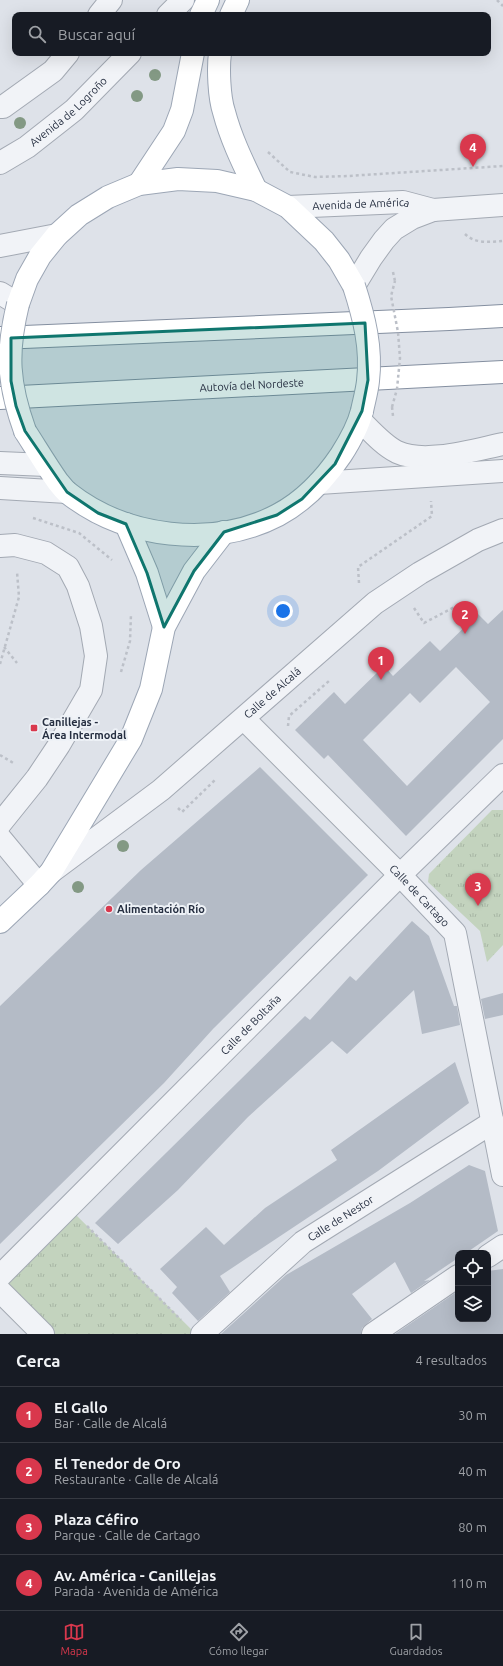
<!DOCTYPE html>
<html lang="es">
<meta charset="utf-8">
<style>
body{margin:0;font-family:Ubuntu,sans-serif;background:#20242c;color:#f1f3f6}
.controls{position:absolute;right:12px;bottom:12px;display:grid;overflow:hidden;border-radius:8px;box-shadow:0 4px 16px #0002}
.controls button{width:36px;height:36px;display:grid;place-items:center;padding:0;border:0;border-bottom:1px solid #363941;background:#171b24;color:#f1f3f6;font:20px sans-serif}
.you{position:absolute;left:283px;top:611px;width:14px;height:14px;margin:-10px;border:3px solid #fff;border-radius:50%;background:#1a73e8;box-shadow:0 0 0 6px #1a73e833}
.badge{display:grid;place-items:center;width:26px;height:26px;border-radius:50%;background:#d9384d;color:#fff;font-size:13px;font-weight:700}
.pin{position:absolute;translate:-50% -33px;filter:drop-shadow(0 1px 2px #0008)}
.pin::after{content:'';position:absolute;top:21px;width:14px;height:12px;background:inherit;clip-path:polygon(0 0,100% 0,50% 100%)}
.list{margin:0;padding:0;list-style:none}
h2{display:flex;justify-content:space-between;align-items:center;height:52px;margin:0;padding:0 16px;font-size:17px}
h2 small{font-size:13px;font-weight:400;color:#9ea1a6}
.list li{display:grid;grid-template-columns:26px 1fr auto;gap:12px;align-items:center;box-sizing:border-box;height:56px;padding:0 16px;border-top:1px solid #363941}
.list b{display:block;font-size:15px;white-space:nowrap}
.list p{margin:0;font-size:13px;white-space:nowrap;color:#9ea1a6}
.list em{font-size:13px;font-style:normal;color:#9ea1a6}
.icon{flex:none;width:22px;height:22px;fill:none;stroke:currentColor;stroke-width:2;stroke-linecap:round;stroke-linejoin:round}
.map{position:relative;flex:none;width:503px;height:1334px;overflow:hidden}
.search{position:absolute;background:#171b24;box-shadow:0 4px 16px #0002;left:12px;right:12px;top:12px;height:44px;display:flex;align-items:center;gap:10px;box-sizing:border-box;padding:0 14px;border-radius:8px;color:#9ea1a6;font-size:15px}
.sheet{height:276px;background:#171b24}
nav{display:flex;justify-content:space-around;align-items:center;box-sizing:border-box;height:56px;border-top:1px solid #363941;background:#171b24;font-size:11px;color:#9ea1a6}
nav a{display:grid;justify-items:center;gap:2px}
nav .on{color:#d9384d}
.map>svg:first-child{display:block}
.park{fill:url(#park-tufts)}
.building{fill:#b4bbc6;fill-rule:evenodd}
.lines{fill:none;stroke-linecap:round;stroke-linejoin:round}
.minor-casing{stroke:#a3a9b3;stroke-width:24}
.major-casing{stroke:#9ca6b5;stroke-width:24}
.highway-casing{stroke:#848fa0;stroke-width:24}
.path{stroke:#bcc0c8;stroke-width:2.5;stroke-dasharray:3 3;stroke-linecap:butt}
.minor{stroke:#f1f3f7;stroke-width:22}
.major{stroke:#fff;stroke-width:22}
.highway{stroke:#fff;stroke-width:22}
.major-bridge-casing{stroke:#9ca6b5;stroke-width:24;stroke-linecap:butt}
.path-bridge{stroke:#bcc0c8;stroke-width:2.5;stroke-dasharray:3 3;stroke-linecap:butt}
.major-bridge{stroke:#fff;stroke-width:22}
.tree{fill:#839984}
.marked{fill:#0f766e;fill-opacity:0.2;stroke:#0f766e;stroke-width:3;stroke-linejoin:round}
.poi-dot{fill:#d9384d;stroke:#edf1f6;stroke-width:1.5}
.labels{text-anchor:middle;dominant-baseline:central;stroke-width:4;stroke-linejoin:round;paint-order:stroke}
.street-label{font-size:11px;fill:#262f41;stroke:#edf1f6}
.poi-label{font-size:11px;font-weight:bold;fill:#262f41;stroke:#edf1f6;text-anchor:start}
</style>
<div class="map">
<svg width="503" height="1334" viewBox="0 0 503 1334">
<defs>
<pattern id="park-tufts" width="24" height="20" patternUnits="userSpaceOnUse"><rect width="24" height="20" fill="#c3d3be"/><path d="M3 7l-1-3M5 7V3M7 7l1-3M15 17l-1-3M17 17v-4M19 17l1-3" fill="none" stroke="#a7b5a4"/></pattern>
</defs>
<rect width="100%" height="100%" fill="#dee2e9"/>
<g class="park">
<polygon points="492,810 503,810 503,945 487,962 480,931 428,882 429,874"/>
<polygon points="68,1207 196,1334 43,1334 0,1291"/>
</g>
<g class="building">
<path d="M503 610V739L406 836 328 755 324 759 295 730 334 692 345 704 384 666 393 676 430 641 440 651 478 614 488 624ZM456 667 490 702 407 786 363 740 410 693 420 703Z"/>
<polygon points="260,767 368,875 213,1029 164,1083 0,1244 0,1006 141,870"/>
<polygon points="412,921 429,936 454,1006 457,1006 460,1025 422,1034 414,990 347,1054 332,1041 248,1117 178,1190 118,1244 95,1223 305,1016 310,1020 350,976 356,981"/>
<polygon points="503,993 503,1015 485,1019 481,999"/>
<polygon points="455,1062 469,1103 378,1171 220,1276 230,1292 198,1321 172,1293 177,1287 160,1269 206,1227 224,1245 265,1208 337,1160 331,1150"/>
<polygon points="469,1165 485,1171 498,1231 466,1253 458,1253 458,1258 424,1281 430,1280 411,1293 395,1262 352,1294 372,1319 362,1328 361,1334 221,1334 286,1275 410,1203"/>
<polygon points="503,1269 503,1334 395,1334 458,1291 458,1319 488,1319 488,1271"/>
</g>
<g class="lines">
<defs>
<g id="minor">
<polyline points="99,15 111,0"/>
<polyline points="168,15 183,0"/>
<polyline points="0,107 3,107 53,71 68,53"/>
<path id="s1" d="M0 163 27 147 74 110 130 53"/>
<path id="s2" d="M288 207 403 202 433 210"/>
<polyline points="0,246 57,235"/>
<polyline points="354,286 371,258 384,240 394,229 412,218 433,210 503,205"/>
<polyline points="0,293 18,304"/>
<path d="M360 420C371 431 383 445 397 452 425 465 474 450 503 444"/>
<polyline points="0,463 46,465"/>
<polyline points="319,483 503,471"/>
<polyline points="0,488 67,492"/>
<polyline points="0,546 15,545 46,553 68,567 78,586 91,626 96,656 91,690 59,745 37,778 0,824"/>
<path id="s3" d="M244 719 400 875 455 933 503 1175"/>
<polyline points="0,838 39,885"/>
<path id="s4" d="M51 872 161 790 375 603 420 573 478 540 503 530"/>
<polyline points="488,1256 503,1246"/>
<path id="s5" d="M0 1276 400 875 503 775"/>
<polyline points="0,1291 43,1334"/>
<path id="s6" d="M202 1334 303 1242 493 1122"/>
<polyline points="373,1334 458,1276"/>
</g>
<g id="major">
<polyline points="201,15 208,0"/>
<polyline points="231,15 238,0"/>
<path d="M220 53C218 68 219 97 224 112 231 139 244 165 256 190"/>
<polyline points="139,184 174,131 182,110 193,53"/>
<polyline points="18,304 27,279 40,256 57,235 79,215 108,197 139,184 178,179 217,181 256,190 288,207 324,241 339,260 354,286"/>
<path d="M25 431C36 448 46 465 58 482 61 485 64 490 68 493 125 538 213 549 278 515 304 501 325 479 341 455 350 441 358 427 362 411"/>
<polyline points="126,524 147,573 164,627"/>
<polyline points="0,922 39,885 51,872 131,739 151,689 164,627 194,571 224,532"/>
</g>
<g id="highway">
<polyline points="0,338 449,319 503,316"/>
<path id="s7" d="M0 398 503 372"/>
</g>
</defs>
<use href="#minor" class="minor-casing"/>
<use href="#major" class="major-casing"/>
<use href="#highway" class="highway-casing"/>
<g class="path">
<polyline points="497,0 503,6"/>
<polyline points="268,152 290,172 315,177 348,176 503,166"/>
<path d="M465 234C475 244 490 242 503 241"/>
<polyline points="393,272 395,281"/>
<polyline points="392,407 393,416"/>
<polyline points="33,518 79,533 112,560"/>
<polyline points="359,583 358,567 432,516 431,501"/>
<polyline points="414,608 424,623 462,603"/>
<polyline points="4,647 17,663"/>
<polyline points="0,664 19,597 17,572"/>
<polyline points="121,672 130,641 131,614"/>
<polyline points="288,726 289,716 329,681"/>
<polyline points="0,755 15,764"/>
<polyline points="178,808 182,812 216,779"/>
<polyline points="87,1226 181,1320"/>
</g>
<use href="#minor" class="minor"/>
<use href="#major" class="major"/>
<use href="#highway" class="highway"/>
<defs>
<g id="major-bridge">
<path d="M354 286C364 317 372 348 368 381 367 391 364 401 362 411"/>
<path d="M18 304C6 353 8 384 25 431"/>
</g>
</defs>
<use href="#major-bridge" class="major-bridge-casing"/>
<polyline class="path-bridge" points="392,407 397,389 400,358 398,332 391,296 395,281"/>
<use href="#major-bridge" class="major-bridge"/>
</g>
<g class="tree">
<circle cx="155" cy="75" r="6"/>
<circle cx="137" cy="96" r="6"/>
<circle cx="20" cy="123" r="6"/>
<circle cx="123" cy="846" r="6"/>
<circle cx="78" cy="887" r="6"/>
</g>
<path class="marked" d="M365 323 368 380 362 411 335 464 302 499 277 515 224 532 194 571 164 627 147 573 126 524 98 513 67 492 25 431 16 406 11 381V338Z"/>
<g class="poi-dot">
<rect x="30" y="724" width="8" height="8" rx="2"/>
<circle cx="109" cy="909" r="4"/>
</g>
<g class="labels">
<g class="street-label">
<text stroke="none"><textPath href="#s1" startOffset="86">Avenida de Logroño</textPath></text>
<text stroke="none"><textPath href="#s2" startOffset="73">Avenida de América</textPath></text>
<text stroke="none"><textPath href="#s7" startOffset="252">Autovía del Nordeste</textPath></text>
<text stroke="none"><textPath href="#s4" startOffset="285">Calle de Alcalá</textPath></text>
<text stroke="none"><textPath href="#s3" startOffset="249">Calle de Cartago</textPath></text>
<text stroke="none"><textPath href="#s5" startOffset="355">Calle de Boltaña</textPath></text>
<text stroke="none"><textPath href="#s6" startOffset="181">Calle de Nestor</textPath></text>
</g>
<g class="poi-label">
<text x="42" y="722">Canillejas -<tspan x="42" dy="13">Área Intermodal</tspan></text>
<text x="117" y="909">Alimentación Río</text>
</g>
</g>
</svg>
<div class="controls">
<button><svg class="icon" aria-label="locate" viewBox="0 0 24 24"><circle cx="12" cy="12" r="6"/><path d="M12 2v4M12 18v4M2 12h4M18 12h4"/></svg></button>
<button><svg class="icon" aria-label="layers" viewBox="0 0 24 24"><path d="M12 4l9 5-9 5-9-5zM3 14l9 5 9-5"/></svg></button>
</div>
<div class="you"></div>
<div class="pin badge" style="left:381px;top:680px">1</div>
<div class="pin badge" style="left:465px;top:634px">2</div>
<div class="pin badge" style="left:478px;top:906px">3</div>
<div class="pin badge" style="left:473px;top:167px">4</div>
<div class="search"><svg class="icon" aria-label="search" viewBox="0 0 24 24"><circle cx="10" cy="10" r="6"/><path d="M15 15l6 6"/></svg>Buscar aquí</div>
</div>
<section class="sheet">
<h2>Cerca<small>4 resultados</small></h2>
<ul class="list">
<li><span class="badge">1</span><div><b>El Gallo</b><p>Bar · Calle de Alcalá</p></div><em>30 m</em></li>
<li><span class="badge">2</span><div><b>El Tenedor de Oro</b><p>Restaurante · Calle de Alcalá</p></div><em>40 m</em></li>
<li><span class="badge">3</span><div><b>Plaza Céfiro</b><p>Parque · Calle de Cartago</p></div><em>80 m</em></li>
<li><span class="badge">4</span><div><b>Av. América - Canillejas</b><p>Parada · Avenida de América</p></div><em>110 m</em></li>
</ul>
</section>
<nav>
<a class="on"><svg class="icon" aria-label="map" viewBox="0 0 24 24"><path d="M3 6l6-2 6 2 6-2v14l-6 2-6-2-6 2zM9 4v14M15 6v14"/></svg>Mapa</a>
<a><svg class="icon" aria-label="directions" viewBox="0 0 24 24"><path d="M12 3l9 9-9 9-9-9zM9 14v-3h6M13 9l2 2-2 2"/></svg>Cómo llegar</a>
<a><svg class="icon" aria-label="saved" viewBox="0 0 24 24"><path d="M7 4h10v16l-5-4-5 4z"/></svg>Guardados</a>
</nav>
